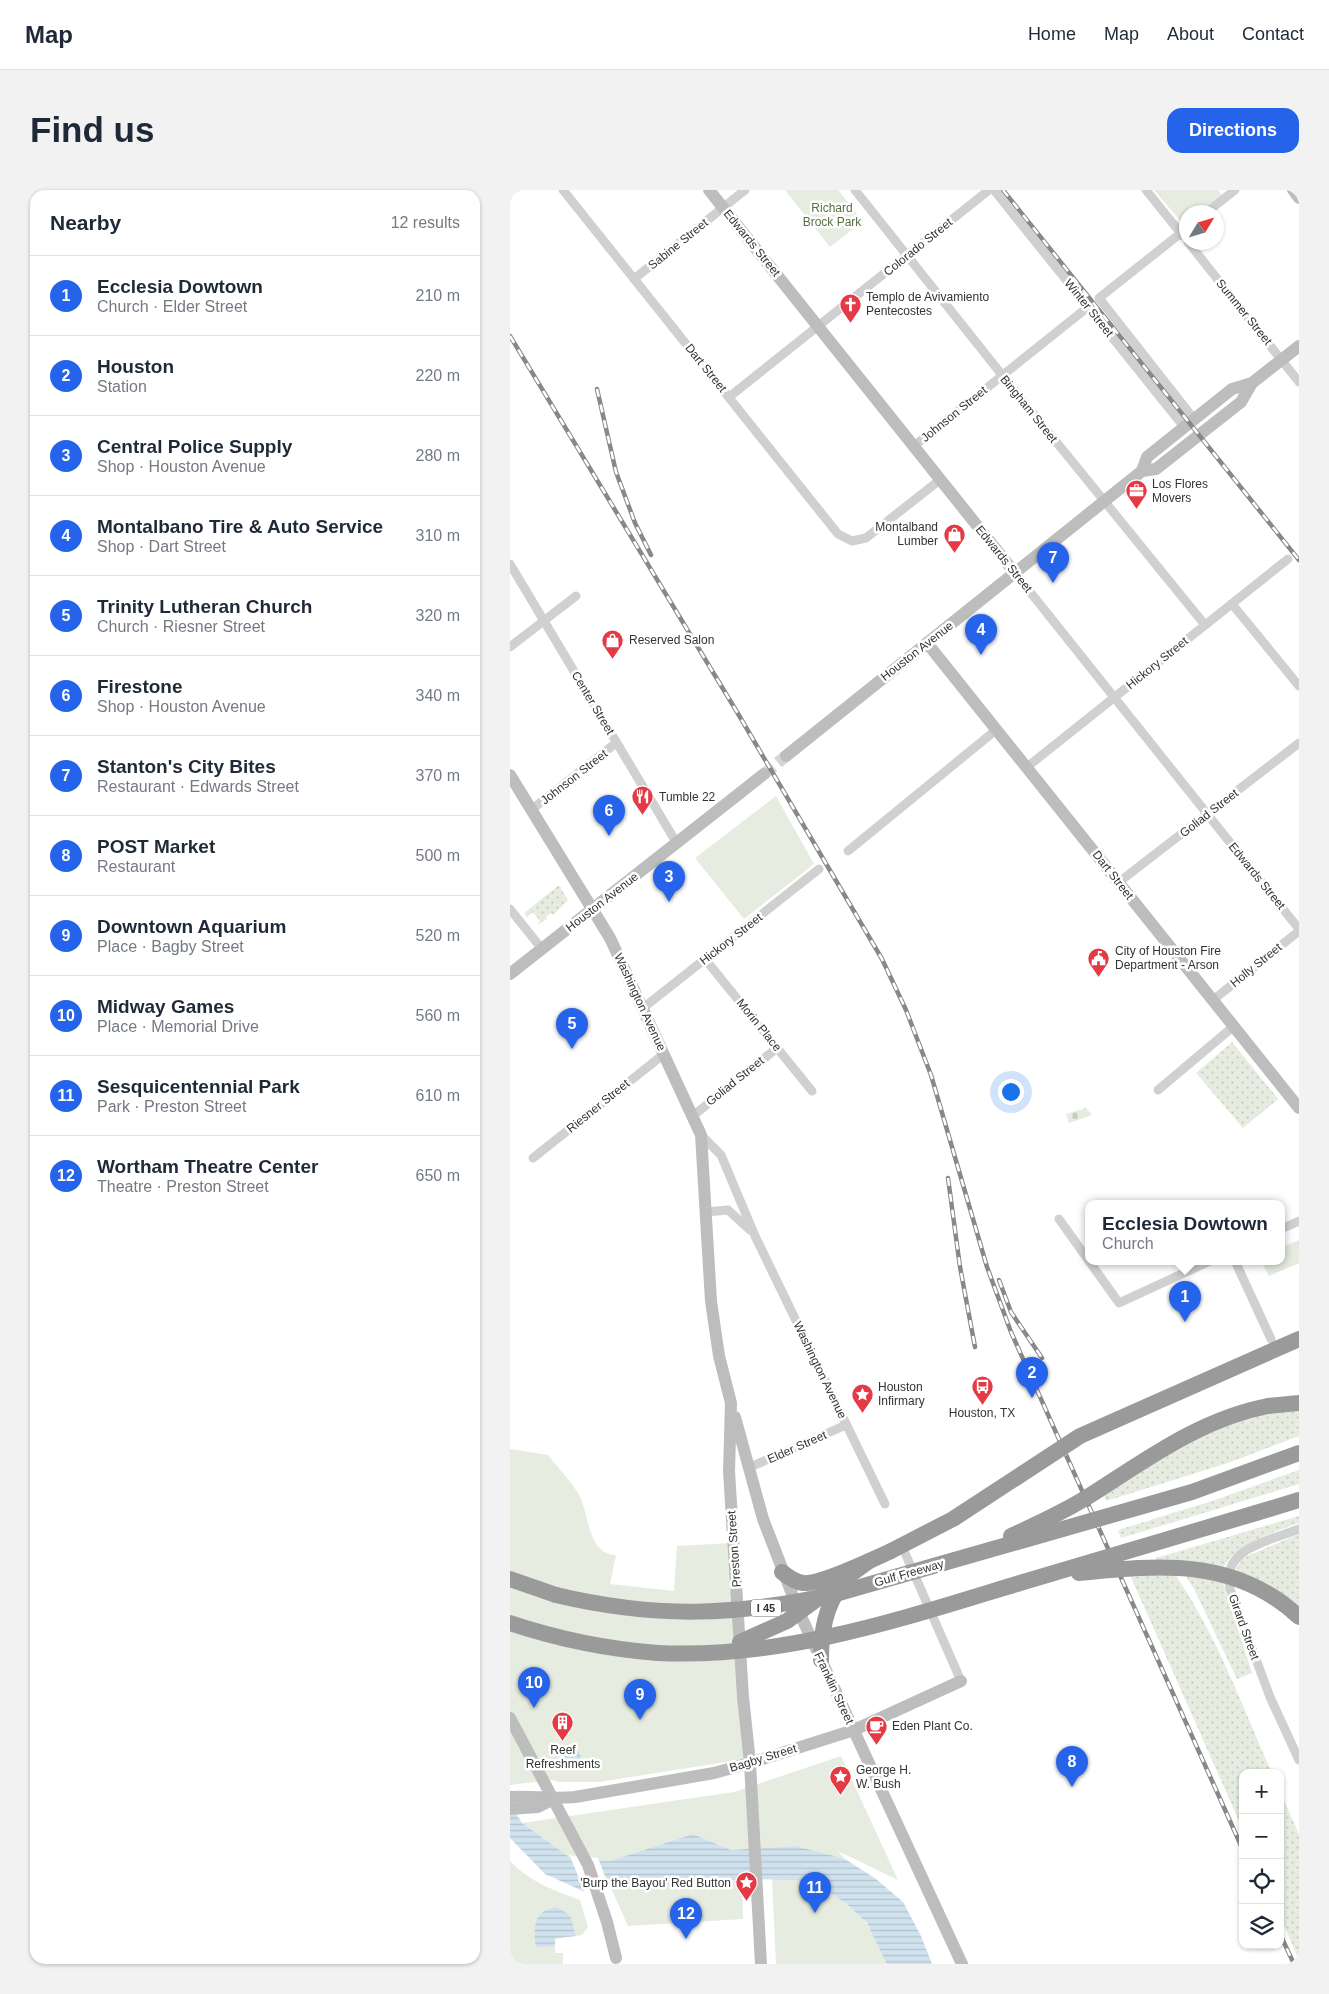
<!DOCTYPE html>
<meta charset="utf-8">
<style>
body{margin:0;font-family:Arial,sans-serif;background:#f2f2f3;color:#1f2937}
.controls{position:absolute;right:15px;bottom:15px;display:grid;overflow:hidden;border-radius:10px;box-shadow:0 1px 4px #0004}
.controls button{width:45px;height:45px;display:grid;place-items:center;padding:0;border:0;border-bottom:1px solid #e0e1e3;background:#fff;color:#1f2937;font:25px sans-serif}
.compass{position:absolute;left:669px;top:15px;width:45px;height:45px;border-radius:50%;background:#fff;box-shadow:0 1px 4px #0004;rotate:52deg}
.you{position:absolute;left:500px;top:901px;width:18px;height:18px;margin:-12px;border:4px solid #fff;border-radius:50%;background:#1a73e8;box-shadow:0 0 0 8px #1a73e833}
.badge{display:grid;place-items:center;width:32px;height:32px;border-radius:50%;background:#2563eb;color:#fff;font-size:16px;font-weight:700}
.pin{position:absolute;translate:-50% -41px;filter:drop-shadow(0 1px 2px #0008)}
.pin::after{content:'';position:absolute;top:26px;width:18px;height:15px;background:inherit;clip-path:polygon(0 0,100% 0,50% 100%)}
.popup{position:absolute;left:575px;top:1010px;width:200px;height:65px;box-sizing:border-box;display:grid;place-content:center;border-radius:10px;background:#fff;filter:drop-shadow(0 1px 4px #0005);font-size:16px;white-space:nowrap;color:#747a83}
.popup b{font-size:19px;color:#1f2937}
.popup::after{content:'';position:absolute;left:50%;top:100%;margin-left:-10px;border:10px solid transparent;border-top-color:#fff}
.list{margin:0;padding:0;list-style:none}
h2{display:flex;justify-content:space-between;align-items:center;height:65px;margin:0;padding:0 20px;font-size:21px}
h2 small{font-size:16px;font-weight:400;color:#747a83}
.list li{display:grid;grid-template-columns:32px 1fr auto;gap:15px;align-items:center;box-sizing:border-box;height:80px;padding:0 20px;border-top:1px solid #e0e1e3}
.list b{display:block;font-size:19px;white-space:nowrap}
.list p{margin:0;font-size:16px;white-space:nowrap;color:#747a83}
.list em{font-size:16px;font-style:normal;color:#747a83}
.icon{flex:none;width:28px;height:28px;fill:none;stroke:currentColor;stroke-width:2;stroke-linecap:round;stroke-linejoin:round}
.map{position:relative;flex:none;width:789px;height:1774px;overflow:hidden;border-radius:15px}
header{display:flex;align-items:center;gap:30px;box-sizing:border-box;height:70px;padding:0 25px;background:#fff;border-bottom:1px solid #e0e1e3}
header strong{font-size:24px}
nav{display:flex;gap:28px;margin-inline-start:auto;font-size:18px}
.intro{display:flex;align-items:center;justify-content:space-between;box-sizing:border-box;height:120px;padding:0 30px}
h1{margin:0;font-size:35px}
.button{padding:12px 22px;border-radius:15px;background:#2563eb;color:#fff;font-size:18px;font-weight:700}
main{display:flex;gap:30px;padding:0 30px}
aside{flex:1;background:#fff;border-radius:15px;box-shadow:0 1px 4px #0004}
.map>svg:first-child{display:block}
.grass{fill:url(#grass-dots)}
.cemetery{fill:url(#cemetery-stones)}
.park{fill:#e6ecdf}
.water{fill:url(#water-rules)}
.pier{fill:#fff}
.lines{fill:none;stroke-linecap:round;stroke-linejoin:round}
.secondary-tunnel{stroke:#d6d6d6;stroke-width:12;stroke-dasharray:12 6;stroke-linecap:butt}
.street{stroke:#d0d0d0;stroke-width:9}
.secondary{stroke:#bdbdbd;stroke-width:12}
.highway{stroke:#9a9a9a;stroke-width:16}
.rail-casing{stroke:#888;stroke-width:4.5}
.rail{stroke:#fff;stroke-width:2.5;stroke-dasharray:8;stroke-linecap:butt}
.highway-bridge{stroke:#9a9a9a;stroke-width:16}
.labels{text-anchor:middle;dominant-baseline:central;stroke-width:5;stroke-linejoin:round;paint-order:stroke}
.shield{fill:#fff;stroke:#707070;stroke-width:1}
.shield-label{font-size:11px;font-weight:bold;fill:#333}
.park-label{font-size:12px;fill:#56703f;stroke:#fff}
.street-label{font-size:12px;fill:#333;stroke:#fff}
.poi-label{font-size:12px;fill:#333;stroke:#fff;text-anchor:start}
</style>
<header>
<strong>Map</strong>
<nav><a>Home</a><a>Map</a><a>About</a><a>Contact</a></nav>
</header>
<div class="intro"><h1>Find us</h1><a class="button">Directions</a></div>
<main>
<aside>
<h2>Nearby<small>12 results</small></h2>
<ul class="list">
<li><span class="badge">1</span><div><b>Ecclesia Dowtown</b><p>Church · Elder Street</p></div><em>210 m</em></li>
<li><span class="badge">2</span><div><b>Houston</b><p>Station</p></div><em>220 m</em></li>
<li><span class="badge">3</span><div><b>Central Police Supply</b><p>Shop · Houston Avenue</p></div><em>280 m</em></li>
<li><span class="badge">4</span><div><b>Montalbano Tire &amp; Auto Service</b><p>Shop · Dart Street</p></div><em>310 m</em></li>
<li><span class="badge">5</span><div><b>Trinity Lutheran Church</b><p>Church · Riesner Street</p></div><em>320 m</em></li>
<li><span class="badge">6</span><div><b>Firestone</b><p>Shop · Houston Avenue</p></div><em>340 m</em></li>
<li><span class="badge">7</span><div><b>Stanton's City Bites</b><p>Restaurant · Edwards Street</p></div><em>370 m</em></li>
<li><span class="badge">8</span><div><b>POST Market</b><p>Restaurant</p></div><em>500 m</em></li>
<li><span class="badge">9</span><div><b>Downtown Aquarium</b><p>Place · Bagby Street</p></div><em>520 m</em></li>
<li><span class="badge">10</span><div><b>Midway Games</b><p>Place · Memorial Drive</p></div><em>560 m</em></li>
<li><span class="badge">11</span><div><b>Sesquicentennial Park</b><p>Park · Preston Street</p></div><em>610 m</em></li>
<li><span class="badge">12</span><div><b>Wortham Theatre Center</b><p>Theatre · Preston Street</p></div><em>650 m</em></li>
</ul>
</aside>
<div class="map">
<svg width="789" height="1774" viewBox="0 0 789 1774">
<defs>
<pattern id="grass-dots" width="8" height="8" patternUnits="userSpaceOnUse" patternTransform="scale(1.25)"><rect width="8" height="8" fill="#e6ecdf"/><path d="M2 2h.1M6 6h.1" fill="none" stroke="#c6cbc0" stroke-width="1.8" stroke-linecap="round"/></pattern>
<pattern id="cemetery-stones" width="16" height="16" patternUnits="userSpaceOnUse" patternTransform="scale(1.25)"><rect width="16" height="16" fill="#e6ecdf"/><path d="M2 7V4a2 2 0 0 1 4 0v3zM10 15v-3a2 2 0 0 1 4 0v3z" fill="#c6cbc0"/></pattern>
<pattern id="water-rules" width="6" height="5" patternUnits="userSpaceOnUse" patternTransform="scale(1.25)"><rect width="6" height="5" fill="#cfe2ee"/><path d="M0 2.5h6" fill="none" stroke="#b2c2cd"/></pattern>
</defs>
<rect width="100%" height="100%" fill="#fff"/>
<g class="grass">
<polygon points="49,695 58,710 43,725 41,723 36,727 37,729 27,735 30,731 23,722 17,727 14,723"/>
<polygon points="722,852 768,909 733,938 686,883"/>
<polygon points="789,1219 789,1246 718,1273 596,1311 593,1303 646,1269 727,1229"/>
<polygon points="789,1280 789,1294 611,1348 608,1340 705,1310"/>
<path d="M789 1326V1333C762 1343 727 1353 713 1378L646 1372V1368Z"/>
<polygon points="789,1344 789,1420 726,1381 730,1371 737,1366"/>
<path d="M664 1383C706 1443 732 1516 762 1583H733V1640L620 1385Z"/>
<polygon points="674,1383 712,1390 742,1483 727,1489 684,1399"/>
<polygon points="770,1602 789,1644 789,1770 770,1726"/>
</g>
<polygon class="cemetery" points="576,918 582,925 559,933 556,924"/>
<g class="park">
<polygon points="275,0 328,0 353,31 320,57"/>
<polygon points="644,0 708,0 712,5 689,22 676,22 676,32 673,34"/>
<polygon points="266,606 304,674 234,729 185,668"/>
<polygon points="789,1050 789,1073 759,1086 751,1071 771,1071 771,1058"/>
<path d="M0 1259 38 1265C48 1278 61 1291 69 1305 80 1325 77 1364 106 1365L100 1394 164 1401 167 1356 221 1353 235 1569 89 1592H49L42 1590 0 1595Z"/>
<polygon points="331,1566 388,1690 328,1661 335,1669 286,1656 221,1660 183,1644 100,1671 62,1669 12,1633 224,1602"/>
<path d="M0 1671C20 1692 43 1700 70 1710L78 1737 72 1745 45 1749V1763H53V1774H0Z"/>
<polygon points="213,1689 232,1689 233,1729 118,1736 100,1696 143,1696"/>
<path d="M262 1689C270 1689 280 1688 289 1690 328 1698 367 1734 377 1774H266Z"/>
</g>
<g class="water">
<circle cx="62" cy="1568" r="9"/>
<polygon points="0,1614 12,1633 62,1669 100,1671 183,1644 221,1660 286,1656 335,1669 366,1689 393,1712 411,1746 422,1774 377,1774 357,1733 337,1714 315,1699 288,1690 232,1689 143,1696 100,1696 73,1701 35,1684 0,1648"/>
<path d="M46 1717 60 1725 66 1746 45 1748V1756L26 1757C23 1738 23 1721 46 1717Z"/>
</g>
<polygon class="pier" points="59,1664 63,1666 88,1668 100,1699 75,1703"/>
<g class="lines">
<polyline class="secondary-tunnel" points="254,584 276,566"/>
<g class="street">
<polyline points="53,0 328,344 342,351 356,348 431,289"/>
<polyline points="345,0 500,195 695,435"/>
<polyline points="484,0 674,237"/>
<polyline points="636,0 673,46"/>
<polyline points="697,22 725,0"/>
<polyline points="676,39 589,108 684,229"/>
<polyline points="678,52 789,192"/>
<polyline points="124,89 235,0"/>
<polyline points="219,207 479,0"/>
<polyline points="404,256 578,117"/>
<polyline points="0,374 166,652"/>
<polyline points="505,383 789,739"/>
<polyline points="722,414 789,496"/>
<polyline points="0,457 66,406"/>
<polyline points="517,577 778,369"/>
<polyline points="21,620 106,553"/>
<polyline points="338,661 486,540"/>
<polyline points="609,692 789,553"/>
<polyline points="0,719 32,759"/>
<polyline points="195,769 302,901"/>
<polyline points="703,810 789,741"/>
<polyline points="133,818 309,679"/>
<polyline points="648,900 724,836"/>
<polyline points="184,925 267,858"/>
<polyline points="191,945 211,965 245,1046 375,1314"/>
<polyline points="23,968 154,864"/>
<polyline points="196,1022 218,1020 240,1040"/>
<polyline points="549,1029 609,1113 700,1071"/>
<polyline points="771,1039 789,1031"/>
<polyline points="725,1071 761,1149"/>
<polyline points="238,1278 336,1235"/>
<polyline points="395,1363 451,1491"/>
<path d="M789 1570 760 1507 720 1399C710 1358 760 1351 789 1339"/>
</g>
<g class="secondary">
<polyline points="199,0 505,383"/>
<polyline points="783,0 789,8"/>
<polyline points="632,281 637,267 722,199 742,193 789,156"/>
<polyline points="417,453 789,918"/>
<polyline points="276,566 632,281 646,279 731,212 742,193"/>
<polyline points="0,585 100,748 191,945 201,1111 209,1166 221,1213 219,1281 233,1507 240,1573 251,1774"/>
<polyline points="0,784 254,584"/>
<polyline points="225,1227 253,1329 289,1422 452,1774"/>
<polyline points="0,1528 78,1675 97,1732 106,1768"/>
<path d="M0 1607C22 1606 43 1609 65 1607L204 1583 240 1573 344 1540 451 1491"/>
<polyline points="0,1619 28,1617 44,1609"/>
</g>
<g class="highway">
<polyline points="758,1216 789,1213"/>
<polyline points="746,1323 789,1310"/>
<path d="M272 1382C278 1387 285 1392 293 1393 310 1395 363 1369 381 1361"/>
<polyline points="0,1389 46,1405"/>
<path d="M0 1433C48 1449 97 1459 148 1463"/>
<polyline points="230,1452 277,1431 359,1371"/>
<path d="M311 1470C311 1442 315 1417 332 1394"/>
</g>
<defs>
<g id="rail">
<polyline points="493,0 789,370"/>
<polyline points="0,146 227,522 372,769 396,820 421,885 477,1077 501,1142 733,1660"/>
<polyline points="87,199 106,282 125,333 141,365"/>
<polyline points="438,988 450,1077 465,1157"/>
<polyline points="489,1090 501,1122 532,1168"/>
<polyline points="770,1744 784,1774"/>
</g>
</defs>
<use href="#rail" class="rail-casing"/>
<use href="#rail" class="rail"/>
<g class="highway-bridge">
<path d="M501 1346C527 1334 554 1322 579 1306 636 1270 690 1229 758 1216"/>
<polyline points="381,1361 443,1329 570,1246 789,1149"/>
<path d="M569 1383C649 1375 725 1367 789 1427"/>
<path d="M46 1405C147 1429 228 1426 329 1403L682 1302 789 1263"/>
<path d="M148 1463C274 1469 391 1429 510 1393 589 1369 668 1346 746 1323"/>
</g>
</g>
<defs>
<symbol id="church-pin" viewBox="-11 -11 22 30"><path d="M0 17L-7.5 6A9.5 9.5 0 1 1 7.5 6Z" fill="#e63946" stroke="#fff"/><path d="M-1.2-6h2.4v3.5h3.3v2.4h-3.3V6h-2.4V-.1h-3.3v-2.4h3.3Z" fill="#fff"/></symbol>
<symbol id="office-pin" viewBox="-11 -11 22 30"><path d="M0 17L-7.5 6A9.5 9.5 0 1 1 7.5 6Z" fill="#e63946" stroke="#fff"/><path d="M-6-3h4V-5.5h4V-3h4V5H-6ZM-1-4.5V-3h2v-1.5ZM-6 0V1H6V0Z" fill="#fff"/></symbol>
<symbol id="shop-pin" viewBox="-11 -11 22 30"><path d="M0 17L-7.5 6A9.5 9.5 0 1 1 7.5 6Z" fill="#e63946" stroke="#fff"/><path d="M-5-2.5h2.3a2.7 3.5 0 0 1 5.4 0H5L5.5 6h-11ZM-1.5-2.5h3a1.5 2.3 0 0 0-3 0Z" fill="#fff"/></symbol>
<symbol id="restaurant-pin" viewBox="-11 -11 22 30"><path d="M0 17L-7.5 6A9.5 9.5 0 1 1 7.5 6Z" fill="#e63946" stroke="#fff"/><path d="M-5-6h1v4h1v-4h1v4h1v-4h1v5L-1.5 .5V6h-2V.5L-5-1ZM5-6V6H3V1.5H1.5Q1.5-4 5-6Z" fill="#fff"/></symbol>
<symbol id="civic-pin" viewBox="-11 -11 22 30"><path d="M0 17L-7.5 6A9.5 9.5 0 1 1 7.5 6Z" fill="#e63946" stroke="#fff"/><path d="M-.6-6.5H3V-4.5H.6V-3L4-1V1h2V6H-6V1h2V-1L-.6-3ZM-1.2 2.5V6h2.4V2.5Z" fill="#fff"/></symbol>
<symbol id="bus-pin" viewBox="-11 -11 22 30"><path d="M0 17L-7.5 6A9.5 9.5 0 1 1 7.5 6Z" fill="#e63946" stroke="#fff"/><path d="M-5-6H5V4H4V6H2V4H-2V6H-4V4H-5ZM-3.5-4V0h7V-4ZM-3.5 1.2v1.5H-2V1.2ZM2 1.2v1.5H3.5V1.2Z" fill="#fff"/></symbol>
<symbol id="sight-pin" viewBox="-11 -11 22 30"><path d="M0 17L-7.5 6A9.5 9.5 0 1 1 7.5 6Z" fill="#e63946" stroke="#fff"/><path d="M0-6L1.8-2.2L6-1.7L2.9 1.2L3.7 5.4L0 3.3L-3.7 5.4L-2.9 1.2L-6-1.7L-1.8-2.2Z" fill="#fff"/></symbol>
<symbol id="building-pin" viewBox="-11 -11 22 30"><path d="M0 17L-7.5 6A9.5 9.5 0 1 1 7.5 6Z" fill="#e63946" stroke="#fff"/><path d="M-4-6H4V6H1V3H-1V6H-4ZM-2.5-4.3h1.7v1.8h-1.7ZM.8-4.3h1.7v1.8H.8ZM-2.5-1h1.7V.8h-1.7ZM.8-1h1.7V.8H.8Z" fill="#fff"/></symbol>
<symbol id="cafe-pin" viewBox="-11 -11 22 30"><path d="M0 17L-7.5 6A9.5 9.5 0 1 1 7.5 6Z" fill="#e63946" stroke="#fff"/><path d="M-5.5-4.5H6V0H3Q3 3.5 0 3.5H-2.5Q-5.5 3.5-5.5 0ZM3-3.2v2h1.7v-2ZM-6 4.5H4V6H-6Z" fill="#fff"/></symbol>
</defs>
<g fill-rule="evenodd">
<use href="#church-pin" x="328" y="102" width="25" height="34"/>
<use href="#office-pin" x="614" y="288" width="25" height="34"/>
<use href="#shop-pin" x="432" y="332" width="25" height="34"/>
<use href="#shop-pin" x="90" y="438" width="25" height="34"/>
<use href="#restaurant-pin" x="120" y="594" width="25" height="34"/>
<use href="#civic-pin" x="576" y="756" width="25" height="34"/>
<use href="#bus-pin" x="460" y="1184" width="25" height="34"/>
<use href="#sight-pin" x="340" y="1192" width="25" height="34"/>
<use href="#building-pin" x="40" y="1520" width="25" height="34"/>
<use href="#cafe-pin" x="354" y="1524" width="25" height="34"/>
<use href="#sight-pin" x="318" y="1574" width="25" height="34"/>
<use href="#sight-pin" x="224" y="1680" width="25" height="34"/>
</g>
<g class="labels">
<rect class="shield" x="241" y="1409.5" width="30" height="17" rx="4"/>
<g class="shield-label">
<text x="256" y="1418">I 45</text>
</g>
<g class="park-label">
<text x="322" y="18">Richard<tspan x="322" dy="14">Brock Park</tspan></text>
</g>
<g class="street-label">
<text transform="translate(242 53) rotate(51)">Edwards Street</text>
<text transform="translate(168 54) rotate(-39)">Sabine Street</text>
<text transform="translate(408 57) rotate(-39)">Colorado Street</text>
<text transform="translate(579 118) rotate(51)">Winter Street</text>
<text transform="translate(734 122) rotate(51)">Summer Street</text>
<text transform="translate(196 178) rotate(51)">Dart Street</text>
<text transform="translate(519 219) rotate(51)">Bingham Street</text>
<text transform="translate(444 224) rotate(-39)">Johnson Street</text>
<text transform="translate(494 369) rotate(51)">Edwards Street</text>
<text transform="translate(407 461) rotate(-38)">Houston Avenue</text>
<text transform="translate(647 473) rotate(-39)">Hickory Street</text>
<text transform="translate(83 513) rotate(59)">Center Street</text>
<text transform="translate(64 587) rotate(-38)">Johnson Street</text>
<text transform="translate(699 623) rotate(-38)">Goliad Street</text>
<text transform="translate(603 685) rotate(52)">Dart Street</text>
<text transform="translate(747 686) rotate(51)">Edwards Street</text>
<text transform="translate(92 712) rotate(-38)">Houston Avenue</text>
<text transform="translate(221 749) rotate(-38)">Hickory Street</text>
<text transform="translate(746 775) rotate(-39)">Holly Street</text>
<text transform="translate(130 812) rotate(65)">Washington Avenue</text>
<text transform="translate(249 835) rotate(51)">Morin Place</text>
<text transform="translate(225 891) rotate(-39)">Goliad Street</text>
<text transform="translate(88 916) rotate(-39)">Riesner Street</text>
<text transform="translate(310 1180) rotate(64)">Washington Avenue</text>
<text transform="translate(287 1257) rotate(-24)">Elder Street</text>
<text transform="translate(224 1359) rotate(-94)">Preston Street</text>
<text transform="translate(399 1383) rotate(-16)">Gulf Freeway</text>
<text transform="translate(734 1437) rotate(70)">Girard Street</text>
<text transform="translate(324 1498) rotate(65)">Franklin Street</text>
<text transform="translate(253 1568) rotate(-17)">Bagby Street</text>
</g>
<g class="poi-label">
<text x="356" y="107">Templo de Avivamiento<tspan x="356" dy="14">Pentecostes</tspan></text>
<text x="642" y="294">Los Flores<tspan x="642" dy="14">Movers</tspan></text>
<text x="428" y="337" text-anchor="end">Montalband<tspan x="428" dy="14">Lumber</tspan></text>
<text x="119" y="450">Reserved Salon</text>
<text x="149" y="607">Tumble 22</text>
<text x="605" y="761">City of Houston Fire<tspan x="605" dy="14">Department - Arson</tspan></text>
<text x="368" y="1197">Houston<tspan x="368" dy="14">Infirmary</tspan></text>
<text x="472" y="1223" text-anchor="middle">Houston, TX</text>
<text x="382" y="1536">Eden Plant Co.</text>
<text x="53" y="1560" text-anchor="middle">Reef<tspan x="53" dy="14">Refreshments</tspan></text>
<text x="346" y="1580">George H.<tspan x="346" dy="14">W. Bush</tspan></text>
<text x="221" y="1693" text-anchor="end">'Burp the Bayou' Red Button</text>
</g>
</g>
</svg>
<div class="controls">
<button>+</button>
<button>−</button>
<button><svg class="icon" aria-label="locate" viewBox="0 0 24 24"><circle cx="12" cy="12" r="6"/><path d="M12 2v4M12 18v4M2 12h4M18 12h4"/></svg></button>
<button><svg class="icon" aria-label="layers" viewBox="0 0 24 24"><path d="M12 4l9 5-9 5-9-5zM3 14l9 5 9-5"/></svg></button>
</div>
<svg class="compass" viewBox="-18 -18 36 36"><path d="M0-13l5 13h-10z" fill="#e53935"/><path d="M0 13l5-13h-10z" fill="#747a83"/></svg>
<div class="you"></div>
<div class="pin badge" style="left:675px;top:1132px">1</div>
<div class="popup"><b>Ecclesia Dowtown</b>Church</div>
<div class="pin badge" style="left:522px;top:1208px">2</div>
<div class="pin badge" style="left:159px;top:712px">3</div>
<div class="pin badge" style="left:471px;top:465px">4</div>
<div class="pin badge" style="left:62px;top:859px">5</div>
<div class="pin badge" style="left:99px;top:646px">6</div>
<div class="pin badge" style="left:543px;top:393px">7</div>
<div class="pin badge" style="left:562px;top:1597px">8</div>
<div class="pin badge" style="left:130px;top:1530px">9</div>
<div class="pin badge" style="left:24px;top:1518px">10</div>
<div class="pin badge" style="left:305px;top:1723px">11</div>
<div class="pin badge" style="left:176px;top:1749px">12</div>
</div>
</main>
